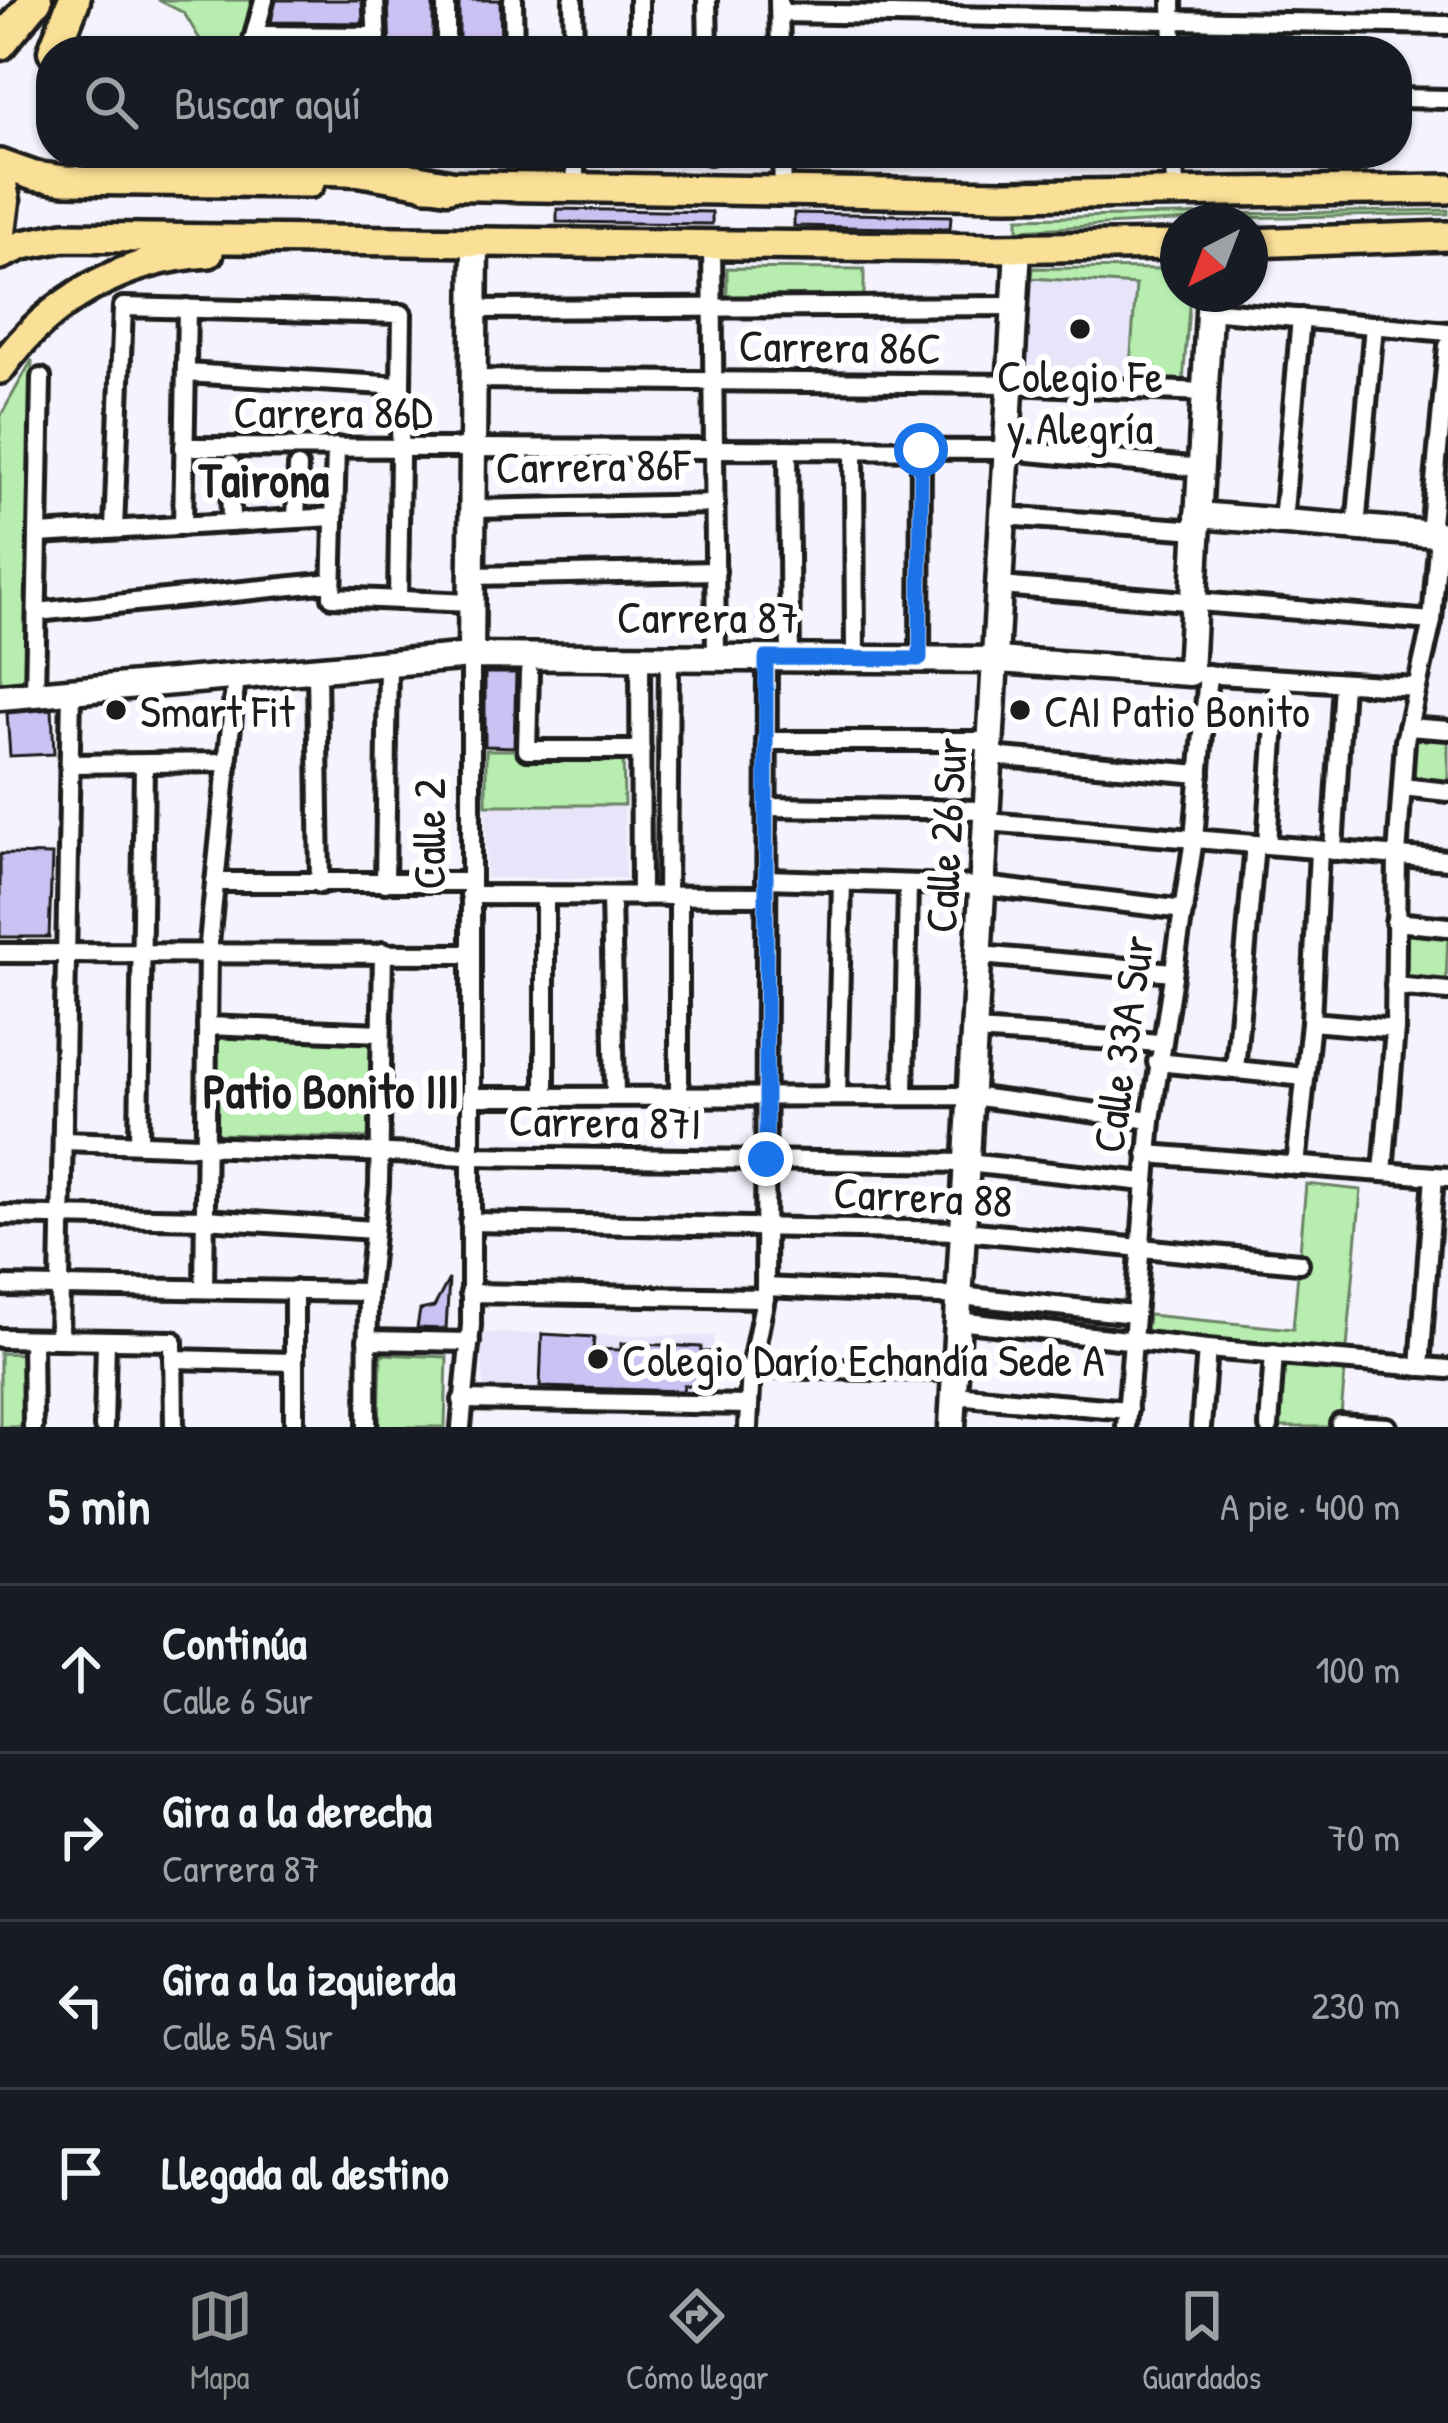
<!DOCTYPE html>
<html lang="es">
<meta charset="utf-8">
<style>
body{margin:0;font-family:"Patrick Hand",sans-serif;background:#20242c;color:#f1f3f6}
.compass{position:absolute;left:1160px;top:204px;width:108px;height:108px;border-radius:50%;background:#171b24;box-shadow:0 3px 9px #0004;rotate:222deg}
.stop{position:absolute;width:36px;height:36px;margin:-27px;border:9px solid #1a73e8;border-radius:50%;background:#fff}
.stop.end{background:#1a73e8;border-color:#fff;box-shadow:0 3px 12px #0008}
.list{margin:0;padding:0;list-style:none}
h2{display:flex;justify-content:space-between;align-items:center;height:156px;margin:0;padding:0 48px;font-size:51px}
h2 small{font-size:39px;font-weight:400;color:#9ea1a6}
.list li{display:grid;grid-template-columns:78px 1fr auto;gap:36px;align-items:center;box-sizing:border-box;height:168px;padding:0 48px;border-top:3px solid #363941}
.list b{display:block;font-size:45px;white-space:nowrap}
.list p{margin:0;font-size:39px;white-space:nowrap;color:#9ea1a6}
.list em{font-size:39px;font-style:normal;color:#9ea1a6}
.icon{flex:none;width:66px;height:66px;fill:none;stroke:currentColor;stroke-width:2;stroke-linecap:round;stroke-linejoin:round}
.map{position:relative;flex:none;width:1448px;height:1427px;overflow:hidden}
.search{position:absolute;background:#171b24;box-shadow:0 3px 9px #0004;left:36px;right:36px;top:36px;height:132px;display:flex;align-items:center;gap:30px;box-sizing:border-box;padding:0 42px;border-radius:48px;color:#9ea1a6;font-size:45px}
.sheet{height:828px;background:#171b24}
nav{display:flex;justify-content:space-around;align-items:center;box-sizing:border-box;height:168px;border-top:3px solid #363941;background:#171b24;font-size:33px;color:#9ea1a6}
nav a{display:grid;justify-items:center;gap:6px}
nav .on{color:#919294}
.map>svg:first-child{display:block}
.built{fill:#e8e4fa}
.green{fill:#b7edaf;stroke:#6a8466;stroke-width:3}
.building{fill:#cbc2f4;stroke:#1c1c1c;stroke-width:3}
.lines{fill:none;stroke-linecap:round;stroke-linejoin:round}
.street-casing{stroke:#1c1c1c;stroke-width:26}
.secondary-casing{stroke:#1c1c1c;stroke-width:33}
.primary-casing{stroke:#1c1c1c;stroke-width:36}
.highway-casing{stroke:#1c1c1c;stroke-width:39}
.street{stroke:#fff;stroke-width:16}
.secondary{stroke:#fff;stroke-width:24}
.primary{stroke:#fadf96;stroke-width:27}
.highway{stroke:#fadf96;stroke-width:30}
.route{stroke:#1a73e8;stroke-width:15}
.poi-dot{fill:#1c1c1c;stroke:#fff;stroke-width:4.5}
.labels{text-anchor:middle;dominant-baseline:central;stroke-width:12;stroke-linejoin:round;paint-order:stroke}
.street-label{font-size:45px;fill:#1c1c1c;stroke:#fff}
.poi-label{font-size:45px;fill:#1c1c1c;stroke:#fff;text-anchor:start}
.neighbourhood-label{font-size:48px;font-weight:bold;fill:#1c1c1c;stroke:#fff}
</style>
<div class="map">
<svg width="1448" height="1427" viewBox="0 0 1448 1427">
<rect width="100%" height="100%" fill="#f5f3fd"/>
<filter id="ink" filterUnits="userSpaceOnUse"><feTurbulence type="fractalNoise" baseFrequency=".00833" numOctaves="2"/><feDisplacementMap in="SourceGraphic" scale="24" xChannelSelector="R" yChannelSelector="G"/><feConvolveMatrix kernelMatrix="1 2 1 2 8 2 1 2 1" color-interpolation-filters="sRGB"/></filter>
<g filter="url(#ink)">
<g class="built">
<polygon points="1032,278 1136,285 1129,380 1024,372"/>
<polygon points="486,805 624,805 625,878 486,878"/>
<polygon points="482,1333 714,1336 714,1382 683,1394 484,1393"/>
</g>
<g class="green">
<polygon points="158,0 251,0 239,51 207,51 184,13"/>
<polygon points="1448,210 1448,214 1227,218 1018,230 1018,218"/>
<polygon points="727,268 864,269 864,299 727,297"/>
<polygon points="1033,268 1178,269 1178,294 1190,294 1183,383 1129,380 1136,285 1032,278"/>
<polygon points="32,360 26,680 0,682 0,417"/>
<polygon points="1414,732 1448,735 1448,785 1410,781"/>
<polygon points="486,750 623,750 624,805 486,805"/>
<polygon points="1407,930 1448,934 1446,984 1403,980"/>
<polygon points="216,1032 373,1036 372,1138 214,1134"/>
<polygon points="1306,1184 1361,1190 1340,1427 1273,1427 1278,1358 1145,1342 1148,1315 1293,1329"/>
<polygon points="0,1353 26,1354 24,1427 0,1427"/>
<polygon points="381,1354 447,1357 445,1427 379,1427"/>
</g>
<g class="building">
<polygon points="276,0 362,0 363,23 271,22"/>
<polygon points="388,0 433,0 433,51 390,51"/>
<polygon points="459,0 500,0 501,51 459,51"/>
<polygon points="557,209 712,212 712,224 557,222"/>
<polygon points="794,213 951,216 950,229 794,226"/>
<polygon points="485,673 516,673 514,747 485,746"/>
<polygon points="52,709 54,754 10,756 7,713"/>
<polygon points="0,854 52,855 49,937 0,937"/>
<polygon points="449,1279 446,1329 417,1328 420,1310 434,1307"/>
<polygon points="542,1334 594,1337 593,1349 621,1350 621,1343 701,1347 701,1352 715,1352 714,1382 694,1381 694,1386 684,1385 683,1391 540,1387"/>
</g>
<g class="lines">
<defs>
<g id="street">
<polyline points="375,0 377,51"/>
<polyline points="446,0 446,51"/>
<polyline points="513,0 514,51"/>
<polyline points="573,0 574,51"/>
<polyline points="639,0 639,51"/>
<polyline points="707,0 708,51"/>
<polyline points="779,0 780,51"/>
<polyline points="1172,0 1173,51"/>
<polyline points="780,13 1448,25"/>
<polyline points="255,35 377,36"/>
<polyline points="250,51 264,0"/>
<polyline points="1397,98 1448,99"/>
<polyline points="710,153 710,154"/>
<polyline points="782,153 783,192"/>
<polyline points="1174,153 1175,193"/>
<polyline points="575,189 575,153"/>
<polyline points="712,244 716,658"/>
<polyline points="475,309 1015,306"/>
<polyline points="1209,310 1448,332"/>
<polyline points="186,373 401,386"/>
<polyline points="474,379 1011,384 1205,392"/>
<polyline points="184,447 1008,450 1201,468"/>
<polyline points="336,447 332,597 471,603"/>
<polyline points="788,449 790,659"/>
<polyline points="854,449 855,659"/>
<polyline points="230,464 231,523"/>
<polyline points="472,509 715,504"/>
<polyline points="1004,516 1198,530"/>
<polyline points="296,519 298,467"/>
<polyline points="1283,522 1301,318"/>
<polyline points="183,526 187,308"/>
<polyline points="1356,528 1374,325"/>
<polyline points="114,529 123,307 402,314 398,600"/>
<polyline points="38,534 334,517"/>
<polyline points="1430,534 1448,346"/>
<polyline points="472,576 716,571"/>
<polyline points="1001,586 1432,621"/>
<polyline points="37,612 332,582"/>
<polyline points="640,657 641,896"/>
<polyline points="920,660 921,450"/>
<polyline points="317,669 320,884"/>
<polyline points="529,673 527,750 641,750"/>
<polyline points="1201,674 1416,687"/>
<polyline points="35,694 41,378"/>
<polyline points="1408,727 1448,730"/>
<polyline points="766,741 992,741"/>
<polyline points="991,756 1200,774"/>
<polyline points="69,764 228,762"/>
<polyline points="1402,787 1448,792"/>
<polyline points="766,807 988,810"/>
<polyline points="987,822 1448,860"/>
<polyline points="1267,845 1278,679"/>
<polyline points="1333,851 1343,683"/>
<polyline points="766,879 984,886 1184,910"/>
<polyline points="215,882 470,882"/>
<polyline points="385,883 388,663"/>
<polyline points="470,895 766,896"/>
<polyline points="611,896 615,1096"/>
<polyline points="667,896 669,658"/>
<polyline points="679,896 679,1096"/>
<polyline points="1395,922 1448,927"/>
<polyline points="0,953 470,954"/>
<polyline points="980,955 1173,972"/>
<polyline points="1395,986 1448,991"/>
<polyline points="1311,1022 1395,1029"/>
<polyline points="207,1026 381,1033"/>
<polyline points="975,1031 1161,1043"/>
<polyline points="1157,1062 1305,1077"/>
<polyline points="1235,1070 1255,844"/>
<polyline points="904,1094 908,884"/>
<polyline points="837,1095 842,881"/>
<polyline points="470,1097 971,1096 1151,1120"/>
<polyline points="545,1097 545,896"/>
<polyline points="63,1141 470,1156 967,1163 1145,1182"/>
<polyline points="139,1143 144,765"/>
<polyline points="1147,1154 1448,1177"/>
<polyline points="1296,1166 1311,1022 1319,850"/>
<polyline points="1383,1172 1395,1029 1397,856 1405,741 1432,621 1439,535"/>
<polyline points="0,1215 205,1219 374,1230"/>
<polyline points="470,1222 964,1231 1299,1263"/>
<polyline points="0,1286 368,1292"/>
<polyline points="765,1287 960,1296 1134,1314"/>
<polyline points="204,1288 208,953 236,676"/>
<polyline points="294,1290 294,1427"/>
<polyline points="470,1293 765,1298"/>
<polyline points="958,1321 1207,1349 1448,1369"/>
<polyline points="0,1338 173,1341 174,1427"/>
<polyline points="32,1339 33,1427"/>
<polyline points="59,1339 71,691"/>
<polyline points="367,1340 470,1342"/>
<polyline points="173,1359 294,1362"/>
<polyline points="1420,1367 1434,1176"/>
<polyline points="751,1368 955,1371"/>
<polyline points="954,1395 1128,1410"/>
<polyline points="462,1400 749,1405"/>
<polyline points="1340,1424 1387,1427"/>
<polyline points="104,1427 106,1340"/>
<polyline points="367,1427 368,1292 379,1186 383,952"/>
<polyline points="461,1427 471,1325 471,656"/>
<polyline points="748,1427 751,1368 765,1298 767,658"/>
<polyline points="1126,1427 1151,1120 1194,839 1208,674"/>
<polyline points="1201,1427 1207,1349"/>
<polyline points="1269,1427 1274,1354"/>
</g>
<g id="secondary">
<polyline points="1198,515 1448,535"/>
<polyline points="471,656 475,241"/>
<polyline points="0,697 471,656 997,660 1190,673 1210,294"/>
<polyline points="952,1427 1018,248"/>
</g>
<g id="primary">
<polyline points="0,164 34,176 64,180 310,183"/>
<polyline points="426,185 1005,195 1448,189"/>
<polyline points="1250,243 1448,236"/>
<polyline points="0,255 23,245 64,237 995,248 1178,245"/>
<path d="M0 369C49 300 124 258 209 253"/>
</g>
<g id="highway">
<polyline points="0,44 36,0"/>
<polyline points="54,51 74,0"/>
<polyline points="109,153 142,162 359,170 448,186"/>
<polyline points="0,178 4,201 0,232"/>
</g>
</defs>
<use href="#street" class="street-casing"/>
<use href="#secondary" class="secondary-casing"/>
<use href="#primary" class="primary-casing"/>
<use href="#highway" class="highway-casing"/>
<use href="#street" class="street"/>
<use href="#secondary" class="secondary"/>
<use href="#primary" class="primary"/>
<use href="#highway" class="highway"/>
</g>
</g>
<g class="lines" filter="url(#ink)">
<polyline class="route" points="766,1159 766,658 920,659 921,450"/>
</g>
<g class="poi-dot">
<circle cx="1080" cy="329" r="12"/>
<circle cx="116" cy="710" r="12"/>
<circle cx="1020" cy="710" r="12"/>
<circle cx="598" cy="1359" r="12"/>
</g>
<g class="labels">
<g class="street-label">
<text transform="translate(840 346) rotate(1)">Carrera 86C</text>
<text x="333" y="411">Carrera 86D</text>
<text transform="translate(593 465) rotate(-1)">Carrera 86F</text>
<text x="708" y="616">Carrera 87</text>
<text transform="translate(428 834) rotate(-90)">Calle 2</text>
<text transform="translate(945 835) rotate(-87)">Calle 26 Sur</text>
<text transform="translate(1122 1044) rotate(-82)">Calle 33A Sur</text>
<text transform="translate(605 1121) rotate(1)">Carrera 87I</text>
<text transform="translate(923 1196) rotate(3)">Carrera 88</text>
</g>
<g class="poi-label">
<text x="1080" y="375" text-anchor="middle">Colegio Fe<tspan x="1080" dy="52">y Alegría</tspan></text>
<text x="140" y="710">Smart Fit</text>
<text x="1044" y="710">CAI Patio Bonito</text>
<text x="622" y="1359">Colegio Darío Echandía Sede A</text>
</g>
<g class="neighbourhood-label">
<text x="264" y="479">Tairona</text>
<text x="331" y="1090">Patio Bonito III</text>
</g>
</g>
</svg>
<svg class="compass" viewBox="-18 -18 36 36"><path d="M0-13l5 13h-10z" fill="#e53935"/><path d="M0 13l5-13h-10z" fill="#9ea1a6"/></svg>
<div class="stop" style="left:921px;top:450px"></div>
<div class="stop end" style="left:766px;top:1159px"></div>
<div class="search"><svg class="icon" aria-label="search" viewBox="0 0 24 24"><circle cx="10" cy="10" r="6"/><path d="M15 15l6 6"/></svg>Buscar aquí</div>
</div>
<section class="sheet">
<h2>5 min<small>A pie · 400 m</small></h2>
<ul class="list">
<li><svg class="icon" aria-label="ahead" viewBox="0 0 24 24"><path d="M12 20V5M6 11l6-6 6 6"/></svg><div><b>Continúa</b><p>Calle 6 Sur</p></div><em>100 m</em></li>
<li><svg class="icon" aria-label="right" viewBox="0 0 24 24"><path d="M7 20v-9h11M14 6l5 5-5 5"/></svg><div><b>Gira a la derecha</b><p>Carrera 87</p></div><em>70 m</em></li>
<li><svg class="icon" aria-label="left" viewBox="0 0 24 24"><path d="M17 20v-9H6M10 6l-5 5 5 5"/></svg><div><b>Gira a la izquierda</b><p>Calle 5A Sur</p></div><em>230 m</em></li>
<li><svg class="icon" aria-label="arrive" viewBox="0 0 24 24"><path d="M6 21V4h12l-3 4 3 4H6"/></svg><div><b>Llegada al destino</b></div></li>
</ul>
</section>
<nav>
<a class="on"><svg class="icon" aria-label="map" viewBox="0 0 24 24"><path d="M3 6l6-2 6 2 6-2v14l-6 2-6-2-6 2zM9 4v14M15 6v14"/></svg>Mapa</a>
<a><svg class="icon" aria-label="directions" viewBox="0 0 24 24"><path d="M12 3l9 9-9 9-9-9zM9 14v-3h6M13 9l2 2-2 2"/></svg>Cómo llegar</a>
<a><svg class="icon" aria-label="saved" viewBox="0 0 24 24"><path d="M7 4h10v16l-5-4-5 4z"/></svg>Guardados</a>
</nav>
